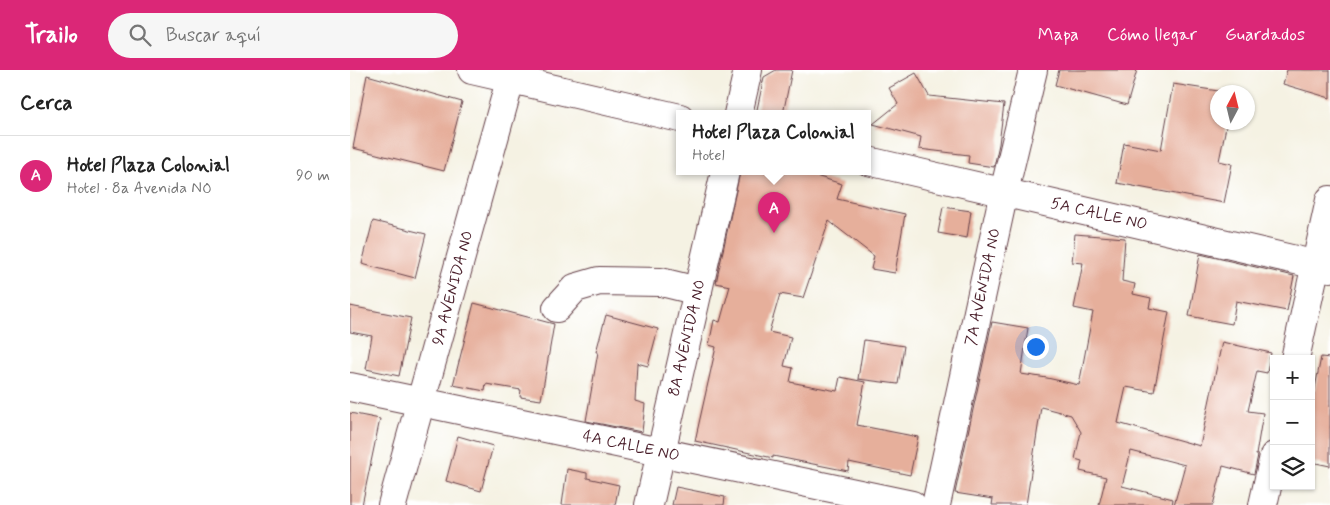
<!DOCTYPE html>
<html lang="es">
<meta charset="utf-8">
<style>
body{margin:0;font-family:Mynerve,sans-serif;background:#f6f6f6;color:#222}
.controls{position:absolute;right:15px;bottom:15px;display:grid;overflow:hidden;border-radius:0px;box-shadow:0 1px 4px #0004}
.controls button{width:45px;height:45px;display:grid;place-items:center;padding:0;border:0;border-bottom:1px solid #e0e0e0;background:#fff;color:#222;font:25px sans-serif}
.compass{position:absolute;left:860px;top:15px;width:45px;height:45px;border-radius:50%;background:#fff;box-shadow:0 1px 4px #0004;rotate:7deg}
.you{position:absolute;left:685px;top:276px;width:18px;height:18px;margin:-12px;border:4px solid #fff;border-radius:50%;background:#1a73e8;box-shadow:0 0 0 8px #1a73e833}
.badge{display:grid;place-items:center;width:32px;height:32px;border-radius:50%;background:#db2777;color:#fff;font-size:16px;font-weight:700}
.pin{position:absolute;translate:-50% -41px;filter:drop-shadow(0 1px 2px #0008)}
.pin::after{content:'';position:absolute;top:26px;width:18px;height:15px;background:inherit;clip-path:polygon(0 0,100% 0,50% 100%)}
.popup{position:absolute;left:326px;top:40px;width:195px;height:65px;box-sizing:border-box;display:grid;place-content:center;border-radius:0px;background:#fff;filter:drop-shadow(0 1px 4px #0005);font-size:16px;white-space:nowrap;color:#767676}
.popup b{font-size:19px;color:#222}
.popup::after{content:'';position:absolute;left:50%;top:100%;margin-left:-10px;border:10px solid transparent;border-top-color:#fff}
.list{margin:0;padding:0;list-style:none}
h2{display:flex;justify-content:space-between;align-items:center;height:65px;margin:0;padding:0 20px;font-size:21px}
h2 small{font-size:16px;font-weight:400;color:#767676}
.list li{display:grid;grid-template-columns:32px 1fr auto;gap:15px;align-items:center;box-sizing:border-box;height:80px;padding:0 20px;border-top:1px solid #e0e0e0}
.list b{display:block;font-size:19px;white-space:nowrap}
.list p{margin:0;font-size:16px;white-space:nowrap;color:#767676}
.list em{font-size:16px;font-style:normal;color:#767676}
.icon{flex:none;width:28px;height:28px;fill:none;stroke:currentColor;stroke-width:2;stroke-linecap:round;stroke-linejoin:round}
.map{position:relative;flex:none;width:980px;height:435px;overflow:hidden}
header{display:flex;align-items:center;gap:30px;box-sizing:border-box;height:70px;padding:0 25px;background:#db2777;color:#fff}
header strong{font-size:24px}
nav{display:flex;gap:28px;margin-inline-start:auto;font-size:18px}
.search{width:350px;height:45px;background:#f6f6f6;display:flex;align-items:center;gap:12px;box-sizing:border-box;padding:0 18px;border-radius:28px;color:#767676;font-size:19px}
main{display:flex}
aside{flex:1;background:#fff}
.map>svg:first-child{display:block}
.building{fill:#e6af9b}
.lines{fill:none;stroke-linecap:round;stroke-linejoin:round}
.minor-casing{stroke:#643f47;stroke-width:30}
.minor{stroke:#fff;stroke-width:28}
.labels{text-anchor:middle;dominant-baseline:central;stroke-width:5;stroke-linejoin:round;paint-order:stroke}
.street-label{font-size:16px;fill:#4a1f2b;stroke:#fff}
</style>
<header>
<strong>Trailo</strong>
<div class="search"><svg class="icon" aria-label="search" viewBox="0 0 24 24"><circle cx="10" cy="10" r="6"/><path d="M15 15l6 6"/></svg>Buscar aquí</div>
<nav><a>Mapa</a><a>Cómo llegar</a><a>Guardados</a></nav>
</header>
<main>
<aside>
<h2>Cerca<small></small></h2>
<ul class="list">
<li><span class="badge">A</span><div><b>Hotel Plaza Colonial</b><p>Hotel · 8a Avenida NO</p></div><em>90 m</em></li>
</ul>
</aside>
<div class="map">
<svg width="980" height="435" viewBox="0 0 980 435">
<rect width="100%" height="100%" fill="#fff"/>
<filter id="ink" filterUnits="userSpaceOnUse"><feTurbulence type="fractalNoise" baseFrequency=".02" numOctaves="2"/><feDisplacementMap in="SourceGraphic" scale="10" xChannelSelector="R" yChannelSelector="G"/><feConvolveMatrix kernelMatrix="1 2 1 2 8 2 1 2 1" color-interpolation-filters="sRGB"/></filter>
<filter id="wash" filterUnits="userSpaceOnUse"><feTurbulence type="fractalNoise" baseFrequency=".0096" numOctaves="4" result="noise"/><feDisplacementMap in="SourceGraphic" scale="20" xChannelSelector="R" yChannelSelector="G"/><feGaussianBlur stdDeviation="1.12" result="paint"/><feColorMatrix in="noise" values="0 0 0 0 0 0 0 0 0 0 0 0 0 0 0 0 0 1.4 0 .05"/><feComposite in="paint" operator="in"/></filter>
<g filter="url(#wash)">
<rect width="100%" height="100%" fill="#f5f2e3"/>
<g id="blocks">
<g class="building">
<polygon points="426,0 442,0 433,44 406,44 414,7"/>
<polygon points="709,0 787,0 777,35 705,15"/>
<polygon points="937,0 980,0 980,28 933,14"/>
<polygon points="566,3 579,26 654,34 649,74 644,97 618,93 619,85 569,79 571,67 523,54 548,34 539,18"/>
<polygon points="17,5 112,32 94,101 3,78"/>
<polygon points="823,14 875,22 868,22 868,52 877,52 869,91 882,94 874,133 767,113 774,73 811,80"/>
<polygon points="390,102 453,102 492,114 487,129 555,144 545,203 521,199 524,186 479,151 453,228 430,224 419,262 441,267 434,296 443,298 440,312 487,321 490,307 515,312 507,355 568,367 560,405 499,392 498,401 423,386 423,388 345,371 366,277 359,275 364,250 370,252 380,216 366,213"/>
<polygon points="593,137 621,141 617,168 588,163"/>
<polygon points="23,151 76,164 65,208 12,194"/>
<polygon points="725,164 775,168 772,211 785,214 783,224 801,228 799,238 819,242 804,322 776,317 768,353 850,376 872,272 921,283 917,303 907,301 898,341 913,343 906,385 908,385 904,404 873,396 863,435 824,435 835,395 781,381 772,416 823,429 822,435 749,435 756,407 730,401 732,391 725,389 731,362 721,345 691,337 676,435 642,435 643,429 605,423 642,252 678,258 671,304 697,308 729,315 743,242 724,238 733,193 722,192"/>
<polygon points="850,184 944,206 937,241 886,231 882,254 839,246"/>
<polygon points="124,233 204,254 191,330 170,327 171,320 136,314 135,321 103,315"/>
<polygon points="0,236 61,248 49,306 16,299 22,266 0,262"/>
<polygon points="256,245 308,259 298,296 287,293 285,331 295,334 292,362 236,351 248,282 246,282"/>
<polygon points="514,270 554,276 548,314 508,309"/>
<polygon points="971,287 980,288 980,396 961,392 961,339"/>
<polygon points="0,343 30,349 12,435 0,435"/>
<polygon points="108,366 143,376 131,421 96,411"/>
<polygon points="217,399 237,403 237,408 269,415 265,435 212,435"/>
<polygon points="326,417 375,427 374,435 322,435"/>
</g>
</g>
</g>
<g filter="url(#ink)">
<use href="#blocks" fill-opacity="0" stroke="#643f47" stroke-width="1"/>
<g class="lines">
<defs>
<g id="minor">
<polyline points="122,0 330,48"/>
<polyline points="388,44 398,0"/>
<polyline points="518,91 980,198"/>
<polyline points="207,238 225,218 249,211 311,212 348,221"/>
<polyline points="945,289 980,130"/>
<polyline points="0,317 562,435"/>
<polyline points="42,435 163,0"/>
<polyline points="299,435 375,102"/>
<polyline points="586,435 654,122 683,0"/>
<polyline points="913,435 924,386"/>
</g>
</defs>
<use href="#minor" class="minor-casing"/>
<use href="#minor" class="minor"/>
</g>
</g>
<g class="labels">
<g class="street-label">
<text transform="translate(749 144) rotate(13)">5A CALLE NO</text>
<text transform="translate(633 217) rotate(-78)">7A AVENIDA NO</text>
<text transform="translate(103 218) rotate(-75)">9A AVENIDA NO</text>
<text transform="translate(337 268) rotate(-77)">8A AVENIDA NO</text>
<text transform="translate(281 376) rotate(12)">4A CALLE NO</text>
</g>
</g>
</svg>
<div class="controls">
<button>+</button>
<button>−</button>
<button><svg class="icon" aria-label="layers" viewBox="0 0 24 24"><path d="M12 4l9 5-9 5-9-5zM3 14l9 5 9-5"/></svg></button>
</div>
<svg class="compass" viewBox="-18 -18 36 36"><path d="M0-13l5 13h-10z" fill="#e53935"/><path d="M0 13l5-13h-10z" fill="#767676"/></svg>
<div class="you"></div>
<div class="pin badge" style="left:424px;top:163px">A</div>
<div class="popup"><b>Hotel Plaza Colonial</b>Hotel</div>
</div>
</main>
